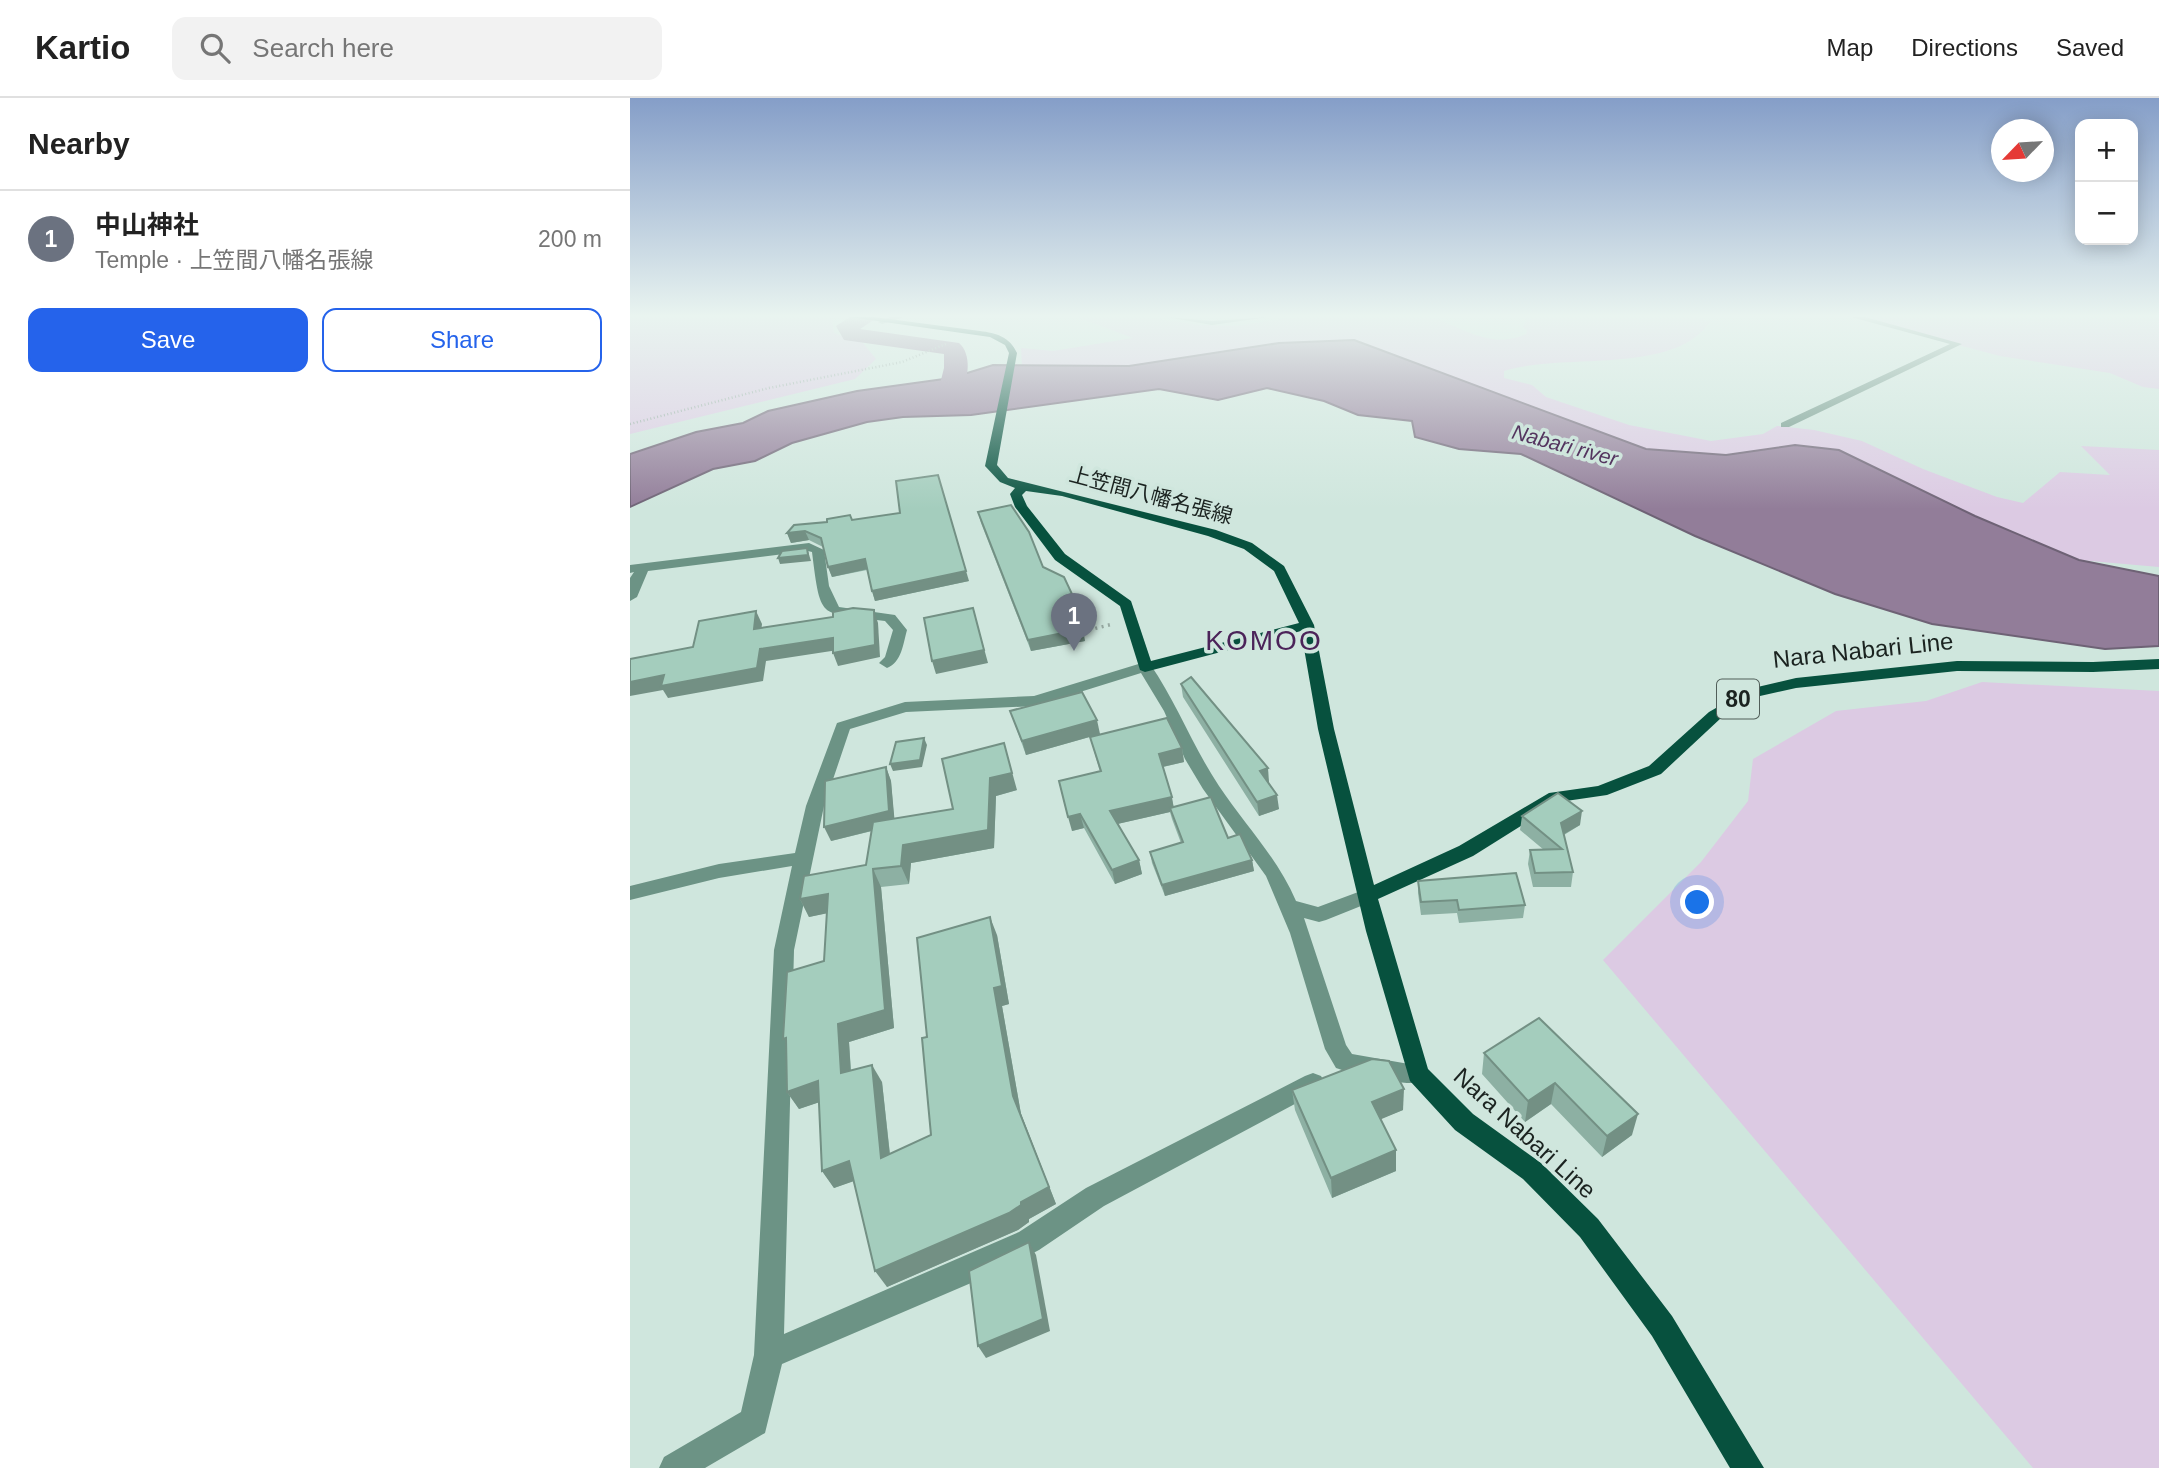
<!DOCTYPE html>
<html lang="en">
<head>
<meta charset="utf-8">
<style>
  body { margin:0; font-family:Helvetica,"Noto Sans JP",sans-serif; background:#f2f2f2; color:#222 }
  .controls { position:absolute; right:21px; top:21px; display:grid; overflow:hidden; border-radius:14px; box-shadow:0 4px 18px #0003 }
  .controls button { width:63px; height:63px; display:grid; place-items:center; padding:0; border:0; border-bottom:2px solid #e0e0e0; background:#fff; color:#222; font:35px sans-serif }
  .compass { position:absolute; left:1361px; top:21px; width:63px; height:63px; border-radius:50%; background:#fff; box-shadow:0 4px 18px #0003; rotate:245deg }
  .you { position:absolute; left:1068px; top:805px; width:24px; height:24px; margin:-18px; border:5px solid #fff; border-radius:50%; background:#1a73e8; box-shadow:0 0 0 10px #1a73e833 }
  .badge { display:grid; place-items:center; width:46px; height:46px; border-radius:50%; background:#2563eb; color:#fff; font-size:23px; font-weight:700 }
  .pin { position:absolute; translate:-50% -58px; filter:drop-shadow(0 2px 4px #0008) }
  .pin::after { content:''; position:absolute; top:37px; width:24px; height:21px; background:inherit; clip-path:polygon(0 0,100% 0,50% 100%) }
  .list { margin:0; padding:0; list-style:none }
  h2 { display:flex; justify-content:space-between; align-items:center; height:91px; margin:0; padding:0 28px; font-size:30px }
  h2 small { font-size:23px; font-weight:400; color:#767676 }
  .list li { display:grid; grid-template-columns:46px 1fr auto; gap:21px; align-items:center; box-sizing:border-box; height:98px; padding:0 28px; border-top:2px solid #e0e0e0 }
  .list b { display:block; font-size:26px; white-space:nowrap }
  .list p { margin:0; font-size:23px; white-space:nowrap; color:#767676 }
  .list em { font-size:23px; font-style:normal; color:#767676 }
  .actions { display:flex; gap:14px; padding:21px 28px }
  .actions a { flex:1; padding:16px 0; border:2px solid #2563eb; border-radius:14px; text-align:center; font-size:24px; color:#2563eb }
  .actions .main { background:#2563eb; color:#fff }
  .icon { flex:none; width:38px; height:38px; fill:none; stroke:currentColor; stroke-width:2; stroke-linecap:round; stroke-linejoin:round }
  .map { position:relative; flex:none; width:1529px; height:1370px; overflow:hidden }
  header { display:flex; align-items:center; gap:42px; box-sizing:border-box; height:98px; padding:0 35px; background:#fff; border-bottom:2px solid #e0e0e0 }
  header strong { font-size:33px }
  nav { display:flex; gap:38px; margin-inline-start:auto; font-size:24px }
  .search { width:490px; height:63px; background:#f2f2f2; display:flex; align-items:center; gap:18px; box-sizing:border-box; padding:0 24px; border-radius:14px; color:#767676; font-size:26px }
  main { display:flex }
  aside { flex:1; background:#fff }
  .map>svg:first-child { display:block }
  .green { fill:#dccae3 }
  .water { fill:#927d99; stroke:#6e6275; stroke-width:2 }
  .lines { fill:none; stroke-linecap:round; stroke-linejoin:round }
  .river { fill:#927d99; fill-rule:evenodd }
  .path-far1 { stroke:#97a9a2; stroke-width:2.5; stroke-dasharray:1 2.5; stroke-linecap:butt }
  .path { stroke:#97a9a2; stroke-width:3.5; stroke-dasharray:2 4.5; stroke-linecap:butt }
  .minor { fill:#6c9385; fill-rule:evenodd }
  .major { fill:#07513e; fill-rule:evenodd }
  .wall { fill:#8db0a3 }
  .shaded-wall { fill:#739084 }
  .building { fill:#a4cdbd; stroke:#739084; stroke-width:2 }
  .labels { text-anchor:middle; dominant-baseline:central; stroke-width:7; stroke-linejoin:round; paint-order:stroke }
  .far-water-label { font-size:21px; font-style:italic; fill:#54355f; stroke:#cfe6dd }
  .far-street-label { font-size:21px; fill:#1b2320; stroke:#cfe6dd }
  .shield { fill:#cfe6dd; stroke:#515e59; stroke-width:2 }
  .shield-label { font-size:23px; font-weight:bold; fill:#1b2320 }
  .street-label { font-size:24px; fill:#1b2320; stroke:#cfe6dd }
  .quarter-label { font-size:28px; letter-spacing:2px; fill:#4b2359; stroke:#cfe6dd }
</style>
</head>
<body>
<header>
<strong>Kartio</strong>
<div class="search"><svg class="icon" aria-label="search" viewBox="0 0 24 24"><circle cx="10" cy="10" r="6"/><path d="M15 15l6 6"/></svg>Search here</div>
<nav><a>Map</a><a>Directions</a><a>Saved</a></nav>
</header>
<main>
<aside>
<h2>Nearby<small></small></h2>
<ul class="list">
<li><span class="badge" style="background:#6b7280">1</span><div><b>中山神社</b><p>Temple · 上笠間八幡名張線</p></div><em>200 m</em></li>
</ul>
<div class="actions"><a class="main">Save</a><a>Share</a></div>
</aside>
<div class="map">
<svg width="1529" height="1370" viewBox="0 0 1529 1370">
  <rect width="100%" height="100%" fill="#cfe6dd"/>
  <g class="green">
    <polygon points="0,219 202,219 204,235 233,245 246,261 225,281 0,336"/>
    <path d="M447,219H515L570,227L606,228L665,219H802C832,230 863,252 896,236L897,232L893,229L897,219H1068L1080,224C1043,278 932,254 874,273V280L902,287L916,299L999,327L1081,343L1133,336L1147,328L1184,332L1232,343L1293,371L1367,399L1393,405L1430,374L1480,377L1451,348L1529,352V469L1449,462L1345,418L1209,352L1165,347L1096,357L1016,351L724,242L649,245L499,268H392L391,250L423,253L503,240Z"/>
    <polygon points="1222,219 1529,219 1529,291 1513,289 1480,275 1370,258"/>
    <polygon points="1352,584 1529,593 1529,1370 1403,1370 973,862 1071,764 1118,703 1123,661 1206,613 1296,603"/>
  </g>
  <polygon class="water" points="724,242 1016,351 1096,357 1165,347 1209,352 1345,418 1449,462 1529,478 1529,548 1475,551 1302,526 1205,496 1065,438 891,356 829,351 785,339 782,323 728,317 694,303 637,290 588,302 529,291 341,317 273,319 237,324 162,345 125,363 83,371 0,409 0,356 66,334 113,325 138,313 227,293 321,280 363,267 499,268 649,245"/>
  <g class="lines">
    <path class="river" d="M220,219H248L230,231L329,245C342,256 339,282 330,295L321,297L312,295L309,290L314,270V256L214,242L206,228Z"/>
    <polyline class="path-far1" points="0,326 139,290 272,264 316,246"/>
    <polyline class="path" points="459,532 483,526"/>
    <g class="minor">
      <polygon points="260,219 274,219 252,226 248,224"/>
      <polygon points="536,219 582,223 639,219 582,227"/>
      <polygon points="1221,219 1235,219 1332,246 1159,329 1151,329 1151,325 1320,246"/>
      <path d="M179,445L194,452L199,488L209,509L265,517L277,532C273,546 272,564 257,570L249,565L255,559L263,532L255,523C190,513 191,527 182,454L178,453L18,473L7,499L0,503V480L4,474L0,475V467Z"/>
      <path d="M515,564L520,566C547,605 563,649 589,688C615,727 647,759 666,803L688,809L739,790L746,792L749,797L746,802L696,822L689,824L674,820L716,947L722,956L796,969L800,976L796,983C778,990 725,977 706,970L695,951L660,835L636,778L573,691L555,661L534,613L511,575L405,608L276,614L220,631L194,708L164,852L154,1236L389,1134L456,1090L675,978L683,975L691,978L695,985L691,992L474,1108L409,1152L369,1173L152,1266L135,1335L75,1370H29L34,1359L111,1314L124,1257L144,852L162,768L89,780L0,802V788L89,766L165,755L176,708L207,625L275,604L404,598Z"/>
    </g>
    <path class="major" d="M219,219H244L350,233C366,235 380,239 387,255L367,367L378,380L586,432L622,445L654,468L684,527L704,631L744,787L829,748L919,695L968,688L1019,668L1079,614L1119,591L1166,580L1327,563L1463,564L1529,561V571L1463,574L1327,573L1166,590L1130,598L1091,620L1031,676L977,697L929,704L843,758L748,801L798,971L843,1016L911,1065L968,1121L1042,1218L1134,1370H1100L1022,1238L950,1139L893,1081L825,1032L780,983L736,833L688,631L671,533L515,574L510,572L490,508L425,462L385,409L380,396L385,390L370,384L355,368L379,255L375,247L360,239ZM396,393L432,398L578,438L614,451L644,473L669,525L521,563L501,503L435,456L397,408L392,397Z"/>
  </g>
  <g class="wall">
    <polygon points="348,414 413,469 442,496 445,507 441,508 455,543 401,553 351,425"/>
    <polygon points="222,422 339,483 245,503 242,493 237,472 202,479 198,469 193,449 179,442 161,445 157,435 197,424"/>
    <polygon points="551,586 639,684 638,684 649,711 629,718 553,599"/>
    <polygon points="380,613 470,636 396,657"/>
    <polygon points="460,639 552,650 554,664 533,669 544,709 598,740 622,762 624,773 535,798 522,765 520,754 551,745 542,721 540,714 487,726 509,762 512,776 485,786 454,730 442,733 470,674"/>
    <polygon points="312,661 387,692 366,698 364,750 281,765 279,786 251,789 264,930 219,944 221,973 252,984 260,1056 301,1037 297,939 367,837 379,906 372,908 391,1016 426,1106 399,1121 399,1124 388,1132 257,1189 223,1083 204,1090 192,1073 189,1004 169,1011 157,994 194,863 197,815 179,819 170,801 236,767 242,733 201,743 256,669 261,683 264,721 323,711"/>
    <polygon points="892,718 950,727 934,737 943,774 941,789 903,789 898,766 900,752 914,752 890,732"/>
    <polygon points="788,783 895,807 893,820 829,825 827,815 791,817 788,795"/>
    <polygon points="909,920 1002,1037 972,1059 921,1006 895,1024 852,976 854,955"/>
    <polygon points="662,992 773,1012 750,1021 766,1052 766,1073 702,1100 665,1012"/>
  </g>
  <g class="shaded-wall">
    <polygon points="308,377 339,483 245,503 242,493"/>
    <polygon points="175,433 179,442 161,445 157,435"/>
    <polygon points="177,450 181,463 150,466 148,460"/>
    <polygon points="235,461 238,471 202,479 198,469"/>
    <polygon points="442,496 445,507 438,509 435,498"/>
    <polygon points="343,510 358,565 306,576 302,563"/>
    <polygon points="244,512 248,525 250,559 208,568 203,555"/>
    <polygon points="126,513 132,526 130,543 124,531"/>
    <polygon points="453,531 455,543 401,553 398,542"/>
    <polygon points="203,540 208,552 136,563 133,583 38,600 33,592 0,598 0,584 34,577 130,551"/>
    <polygon points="467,622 470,636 396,657 392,643"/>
    <polygon points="294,640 297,647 292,669 263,673 260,666"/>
    <polygon points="374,645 387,692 366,698 364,750 281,765 279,786 271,768 273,747 358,732 360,680"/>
    <polygon points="552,650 554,664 532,669 529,656"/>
    <polygon points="256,669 261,683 265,727 201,743 194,729"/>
    <polygon points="638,670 639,684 632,687 630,673"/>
    <polygon points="647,697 649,711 629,718 627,704"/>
    <polygon points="542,699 544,713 540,710 540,714 483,727 480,713"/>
    <polygon points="952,713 950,727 929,739 931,725"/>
    <polygon points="450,716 454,730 442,733 438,719"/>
    <polygon points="509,762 512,776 485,786 482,772"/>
    <polygon points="622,762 624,773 535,798 532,787"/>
    <polygon points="243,771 251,789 264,930 219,944 222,993 211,975 208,926"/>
    <polygon points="198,796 208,813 179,819 170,801"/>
    <polygon points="360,819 367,837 379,906 372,908 391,1016 426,1106 399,1121 399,1124 388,1132 257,1189 245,1173 364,890"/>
    <polygon points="242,967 252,984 262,1077 251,1060"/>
    <polygon points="188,983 199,1001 169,1011 157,994"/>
    <polygon points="925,985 921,1006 895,1024 898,1003"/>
    <polygon points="774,991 773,1012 742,1025 742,1004"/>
    <polygon points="1008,1016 1002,1037 972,1059 977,1038"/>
    <polygon points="766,1052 766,1073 702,1100 701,1080"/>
    <polygon points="219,1063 230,1081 204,1090 192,1073"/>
    <polygon points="399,1144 406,1157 420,1233 356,1260 348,1248"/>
  </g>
  <g class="building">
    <polygon points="308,377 336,473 242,493 235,461 198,469 191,440 175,433 157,435 164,427 197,424 197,421 220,417 222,422 270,415 266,383"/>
    <polygon points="381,407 399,434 413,469 434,479 442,496 435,498 453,531 398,542 348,414"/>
    <polygon points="177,450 178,457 148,460 152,453"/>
    <polygon points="223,510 244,512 245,547 203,555 203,540 130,551 127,570 31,588 34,577 0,584 0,561 63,549 69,523 126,513 124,531 203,519 203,514"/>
    <polygon points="343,510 354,552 302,563 294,520"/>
    <polygon points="561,579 638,670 630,673 647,697 627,704 551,586"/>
    <polygon points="452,594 467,622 392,643 380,613"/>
    <polygon points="537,620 552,650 529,656 542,699 480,713 509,762 482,772 450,716 438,719 429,683 471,673 460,639"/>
    <polygon points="294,640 290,662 260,666 266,644"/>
    <polygon points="374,645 382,675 360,680 358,732 273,747 271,768 243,771 255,912 208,926 211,975 242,967 251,1060 301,1037 292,940 297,939 287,840 360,819 372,888 364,890 383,998 419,1089 391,1104 391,1107 379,1115 245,1173 219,1063 192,1073 188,983 157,994 156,940 153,941 157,874 194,863 198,796 170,801 174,778 236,767 243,724 323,711 312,661"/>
    <polygon points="256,669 259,713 194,729 195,683"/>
    <polygon points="928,695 952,713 931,725 943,774 905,775 900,752 932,751 892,718"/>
    <polygon points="581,699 598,740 610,736 622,762 532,787 520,754 553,744 540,710"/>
    <polygon points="886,775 895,807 829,812 827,802 791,804 788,783"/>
    <polygon points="909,920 1008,1016 977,1038 925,985 898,1003 854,955"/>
    <polygon points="742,961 759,963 774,991 742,1004 766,1052 701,1080 662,992"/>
    <polygon points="399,1144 413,1221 348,1248 339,1173"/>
  </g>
  <linearGradient id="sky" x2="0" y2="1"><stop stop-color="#859ec8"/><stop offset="0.53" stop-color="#e9f4f0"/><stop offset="1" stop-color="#e9f4f0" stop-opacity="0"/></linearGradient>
  <rect width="1529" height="411" fill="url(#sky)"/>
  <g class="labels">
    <g class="far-water-label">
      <text transform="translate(935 347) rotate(15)">Nabari river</text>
    </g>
    <g class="far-street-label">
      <text transform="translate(521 397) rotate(15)">上笠間八幡名張線</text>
    </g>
    <rect class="shield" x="1087" y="581.5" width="42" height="39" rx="5"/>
    <g class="shield-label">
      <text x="1108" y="601">80</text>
    </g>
    <g class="street-label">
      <text transform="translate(1233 552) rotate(-6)">Nara Nabari Line</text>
      <text transform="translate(895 1035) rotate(42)">Nara Nabari Line</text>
    </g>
    <g class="quarter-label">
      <text x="634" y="542">KOMOO</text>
    </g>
  </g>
</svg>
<div class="controls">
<button>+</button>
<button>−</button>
</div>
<svg class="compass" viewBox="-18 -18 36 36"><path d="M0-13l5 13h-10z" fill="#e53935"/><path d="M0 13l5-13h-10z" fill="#767676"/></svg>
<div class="you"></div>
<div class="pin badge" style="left:444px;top:553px;background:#6b7280">1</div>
</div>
</main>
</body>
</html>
